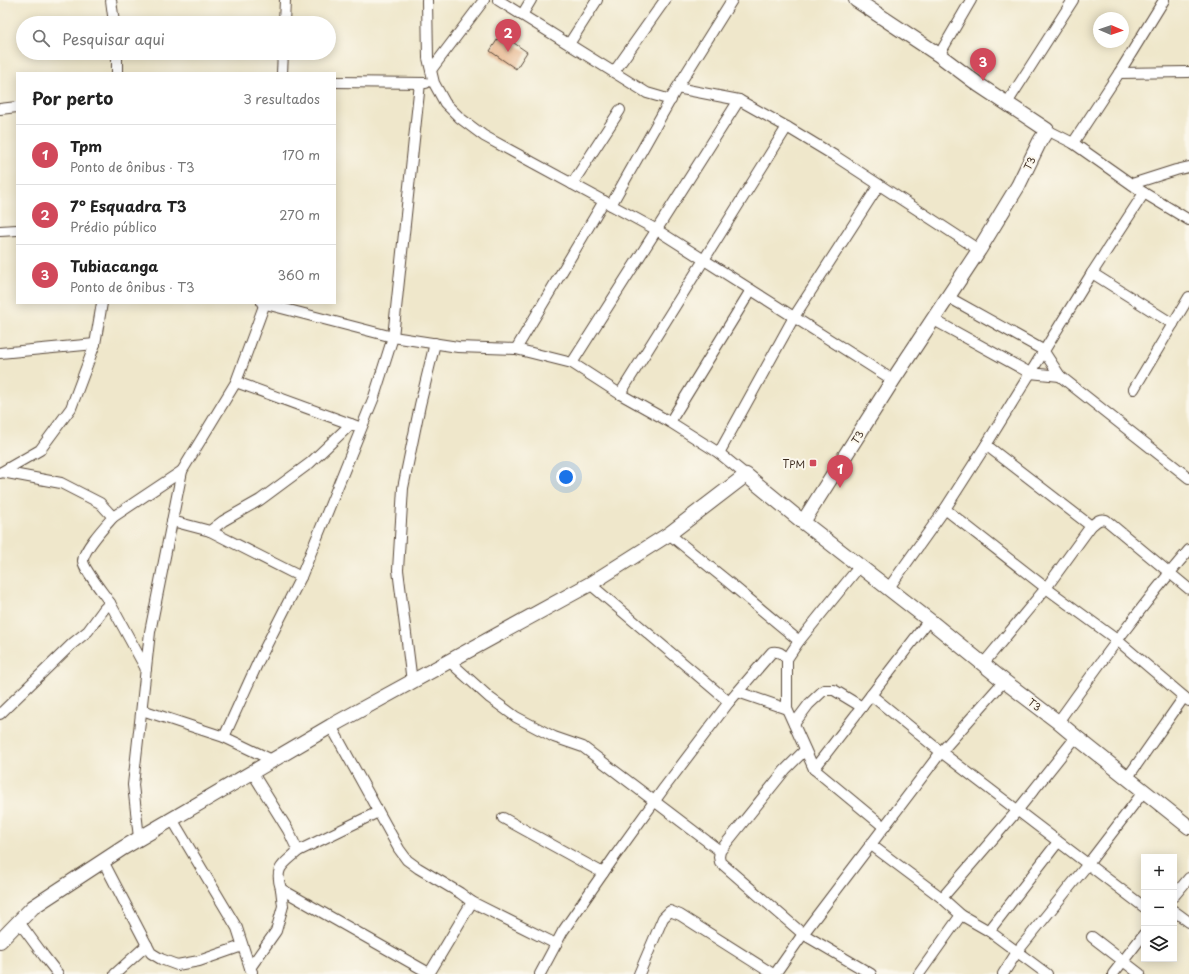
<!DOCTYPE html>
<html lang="pt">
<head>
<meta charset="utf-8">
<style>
  body { margin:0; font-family:"Playpen Sans",sans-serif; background:#f6f6f6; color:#222 }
  .controls { position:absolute; right:12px; bottom:12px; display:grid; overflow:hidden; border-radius:0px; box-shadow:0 2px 10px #0003 }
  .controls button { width:36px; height:36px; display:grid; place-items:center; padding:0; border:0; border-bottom:1px solid #e0e0e0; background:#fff; color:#222; font:20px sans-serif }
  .compass { position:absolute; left:1093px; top:12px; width:36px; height:36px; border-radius:50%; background:#fff; box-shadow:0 2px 10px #0003; rotate:92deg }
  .you { position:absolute; left:566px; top:477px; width:14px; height:14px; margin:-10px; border:3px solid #fff; border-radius:50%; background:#1a73e8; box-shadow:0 0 0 6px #1a73e833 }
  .badge { display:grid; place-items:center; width:26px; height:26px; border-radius:50%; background:#d1495b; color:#fff; font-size:13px; font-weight:700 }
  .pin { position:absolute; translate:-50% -33px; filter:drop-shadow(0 1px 2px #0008) }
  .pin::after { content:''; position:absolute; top:21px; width:14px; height:12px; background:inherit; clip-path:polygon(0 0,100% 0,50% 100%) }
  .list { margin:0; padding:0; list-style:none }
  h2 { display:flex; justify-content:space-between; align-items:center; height:52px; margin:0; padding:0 16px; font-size:17px }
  h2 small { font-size:13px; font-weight:400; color:#767676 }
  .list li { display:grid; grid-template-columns:26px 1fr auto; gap:12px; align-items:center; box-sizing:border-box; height:60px; padding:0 16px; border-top:1px solid #e0e0e0 }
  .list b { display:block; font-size:15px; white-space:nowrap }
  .list p { margin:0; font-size:13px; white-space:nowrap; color:#767676 }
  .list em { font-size:13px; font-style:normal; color:#767676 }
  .icon { flex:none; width:22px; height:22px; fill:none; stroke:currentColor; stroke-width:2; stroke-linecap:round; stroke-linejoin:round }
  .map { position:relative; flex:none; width:1189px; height:974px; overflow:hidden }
  .search { position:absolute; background:#fff; box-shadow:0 2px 10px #0003; left:16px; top:16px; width:320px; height:44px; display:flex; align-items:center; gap:10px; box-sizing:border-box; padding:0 14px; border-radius:22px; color:#767676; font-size:15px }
  .panel { position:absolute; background:#fff; box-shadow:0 2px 10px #0003; left:16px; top:72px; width:320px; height:232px; border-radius:0px }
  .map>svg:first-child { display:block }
  .building { fill:#e3ab7e }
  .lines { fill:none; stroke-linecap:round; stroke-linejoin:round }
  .street-casing { stroke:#564638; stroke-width:12 }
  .secondary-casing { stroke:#564638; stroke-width:16 }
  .street { stroke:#fff; stroke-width:10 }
  .secondary { stroke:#fff; stroke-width:14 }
  .poi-dot { fill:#d1495b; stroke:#fbf7ec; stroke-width:1.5 }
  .labels { text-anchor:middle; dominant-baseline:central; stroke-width:4; stroke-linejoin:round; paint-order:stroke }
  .street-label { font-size:10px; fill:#3b2a1e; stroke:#fbf7ec }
  .poi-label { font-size:10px; fill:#3b2a1e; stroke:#fbf7ec; text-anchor:end }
</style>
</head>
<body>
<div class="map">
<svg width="1189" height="974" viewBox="0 0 1189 974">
  <rect width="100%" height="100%" fill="#fbf7ec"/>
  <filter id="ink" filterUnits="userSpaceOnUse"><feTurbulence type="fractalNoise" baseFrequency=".025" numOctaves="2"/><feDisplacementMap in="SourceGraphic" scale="8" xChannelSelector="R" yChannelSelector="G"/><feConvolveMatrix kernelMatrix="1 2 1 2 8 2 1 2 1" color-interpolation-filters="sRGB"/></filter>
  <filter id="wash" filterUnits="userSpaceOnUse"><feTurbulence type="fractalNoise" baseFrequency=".012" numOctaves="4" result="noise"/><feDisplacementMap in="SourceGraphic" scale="16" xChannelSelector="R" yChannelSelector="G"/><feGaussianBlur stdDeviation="0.9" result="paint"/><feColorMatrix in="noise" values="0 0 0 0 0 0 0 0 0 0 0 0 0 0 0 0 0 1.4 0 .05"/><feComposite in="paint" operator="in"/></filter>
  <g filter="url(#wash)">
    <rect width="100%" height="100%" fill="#efe7cb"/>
    <g id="blocks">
      <polygon class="building" points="501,34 527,52 516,69 490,51"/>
    </g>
  </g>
  <g filter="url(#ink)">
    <use href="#blocks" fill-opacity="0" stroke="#564638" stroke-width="1"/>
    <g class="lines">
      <defs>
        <g id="street">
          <polyline points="111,0 114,23"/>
          <polyline points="427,0 428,58 434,83 445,103 460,118 484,136 657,230 893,380"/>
          <polyline points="498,0 647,93 671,100"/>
          <polyline points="522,15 531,0"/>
          <polyline points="284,23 285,0"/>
          <polyline points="569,44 597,0"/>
          <polyline points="117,53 117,73"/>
          <polyline points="939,55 971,0"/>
          <polyline points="431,70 484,0"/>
          <polyline points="614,72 665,0"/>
          <polyline points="282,73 283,53"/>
          <polyline points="1119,73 1189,72"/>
          <polyline points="335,82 426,83"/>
          <polyline points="677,88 739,100 787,127 835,156 979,250"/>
          <polyline points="1007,103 1073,0"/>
          <polyline points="0,109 17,107"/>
          <polyline points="1047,130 1073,143 1144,193 1189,220"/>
          <polyline points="1073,143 1119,73 1164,0"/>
          <polyline points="572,184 620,110"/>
          <polyline points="1132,184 1176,170 1189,167"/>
          <polyline points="611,205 677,88 732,0"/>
          <polyline points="0,231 17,230"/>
          <polyline points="1092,273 1173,324"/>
          <polyline points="948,297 1043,350 1060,376 1189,478"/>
          <polyline points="262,303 393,337 458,347 516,349 572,363 620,394 670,422 719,453 746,475"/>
          <polyline points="934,320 1030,373 1060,376"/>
          <polyline points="516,349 604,201"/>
          <polyline points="0,353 95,344"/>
          <polyline points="572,363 739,100"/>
          <polyline points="236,382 356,426"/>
          <polyline points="1134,389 1189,297"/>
          <polyline points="620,394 787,127"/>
          <polyline points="670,422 751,290"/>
          <polyline points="986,445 1091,526"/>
          <polyline points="719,453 794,317 879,185"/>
          <polyline points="0,473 40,450 71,408 95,344 102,303"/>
          <polyline points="945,509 1046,588 1117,640 1189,701"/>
          <polyline points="113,517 182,471"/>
          <polyline points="172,521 210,531 223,521 260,500 310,463 351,424"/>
          <polyline points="210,531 301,577"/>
          <polyline points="669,534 726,580 799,641"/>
          <polyline points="590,584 729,702"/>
          <polyline points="888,589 945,509 986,445 1092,273 1144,193"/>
          <polyline points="110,603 146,669"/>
          <polyline points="787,659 787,709 814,769 884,827"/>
          <polyline points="449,661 490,698 516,717 554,737 583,747 720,851"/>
          <path d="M983,664L1046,588L1091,526C1096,522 1099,518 1106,520L1189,589"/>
          <polyline points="412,682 398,570 403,488 420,405 435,343"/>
          <polyline points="738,692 787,709"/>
          <polyline points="871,695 941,752 1144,907"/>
          <polyline points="142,710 224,737 272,760"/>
          <path d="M0,714L72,644L88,631L104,609L110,603C105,595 84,570 83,561C83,550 105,526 113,517L100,503L61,483L2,472"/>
          <path d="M1058,722C1100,663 1142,605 1189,550"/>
          <polyline points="794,724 809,704 824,690 834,690 862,707"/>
          <polyline points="331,726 399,849 407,860 418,868 460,893 472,902 556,944"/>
          <polyline points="224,737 259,660 301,577 374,397 393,337 420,83"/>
          <polyline points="805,750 785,770 720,851 719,857 720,862 803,934 871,974"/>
          <polyline points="814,769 929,620"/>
          <path d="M252,772L288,830L298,851C283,865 274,867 281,889"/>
          <polyline points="1128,777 1184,697"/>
          <polyline points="503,818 603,873"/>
          <polyline points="172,819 237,928 250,968 252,972"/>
          <polyline points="139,838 133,785 150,632 182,471 236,382 265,303"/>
          <polyline points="870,844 942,898 961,915 989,931 1047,974"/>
          <polyline points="298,851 378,812"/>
          <polyline points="103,861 151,953 161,959 177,965 199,961 242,946"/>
          <polyline points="1174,896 1189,878"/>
          <polyline points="942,898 1017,811 1076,737"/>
          <polyline points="1174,911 1189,922"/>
          <polyline points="19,922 44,956 58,974"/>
          <polyline points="989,931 1058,842"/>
          <polyline points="1092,937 1140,974"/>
          <polyline points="250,968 276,931 283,906 281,889 429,973"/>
          <polyline points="115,974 147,945"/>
          <polyline points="429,974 472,902"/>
          <path d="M540,974L563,931L615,856L664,788L729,702L772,652C780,651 782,654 787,659L799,641L859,567"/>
          <polyline points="639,974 663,918 670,911 680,915 773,974"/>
          <polyline points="775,974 803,934 941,752 1004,681"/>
          <polyline points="919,974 961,915"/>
          <polyline points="1003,974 1017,952 1088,864 1144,791"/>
          <polyline points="1113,974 1144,934"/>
        </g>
        <g id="secondary">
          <polyline points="856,0 939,55 979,85 1047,130 1040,141 1018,186 979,250 893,380 803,522 929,620 1004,681 1058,722 1076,737 1189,827"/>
          <polyline points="0,941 33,907 123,848 331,726 590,584 669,534 746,475 803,522"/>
        </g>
      </defs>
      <use href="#street" class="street-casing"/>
      <use href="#secondary" class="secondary-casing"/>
      <use href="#street" class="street"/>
      <use href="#secondary" class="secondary"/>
    </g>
  </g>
  <rect class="poi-dot" x="809" y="459" width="8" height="8" rx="2"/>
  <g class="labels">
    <g class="street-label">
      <text transform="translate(1029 163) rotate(-64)">T3</text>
      <text transform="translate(857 437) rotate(-58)">T3</text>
      <text transform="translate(1035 704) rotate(37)">T3</text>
    </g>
    <g class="poi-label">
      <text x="805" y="463">TPM</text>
    </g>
  </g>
</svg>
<div class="controls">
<button>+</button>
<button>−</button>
<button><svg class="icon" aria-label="layers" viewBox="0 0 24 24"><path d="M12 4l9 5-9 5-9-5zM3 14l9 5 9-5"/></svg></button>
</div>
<svg class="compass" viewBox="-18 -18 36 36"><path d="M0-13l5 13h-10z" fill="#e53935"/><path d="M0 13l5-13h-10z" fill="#767676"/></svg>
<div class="you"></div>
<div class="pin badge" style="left:840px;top:488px">1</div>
<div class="pin badge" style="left:508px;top:52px">2</div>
<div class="pin badge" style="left:983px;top:81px">3</div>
<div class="search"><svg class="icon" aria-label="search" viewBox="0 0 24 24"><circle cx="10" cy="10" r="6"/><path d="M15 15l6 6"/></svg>Pesquisar aqui</div>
<section class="panel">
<h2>Por perto<small>3 resultados</small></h2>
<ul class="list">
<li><span class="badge">1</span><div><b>Tpm</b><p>Ponto de ônibus · T3</p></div><em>170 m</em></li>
<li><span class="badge">2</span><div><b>7° Esquadra T3</b><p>Prédio público</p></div><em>270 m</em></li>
<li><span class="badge">3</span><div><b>Tubiacanga</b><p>Ponto de ônibus · T3</p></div><em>360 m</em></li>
</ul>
</section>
</div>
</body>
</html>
